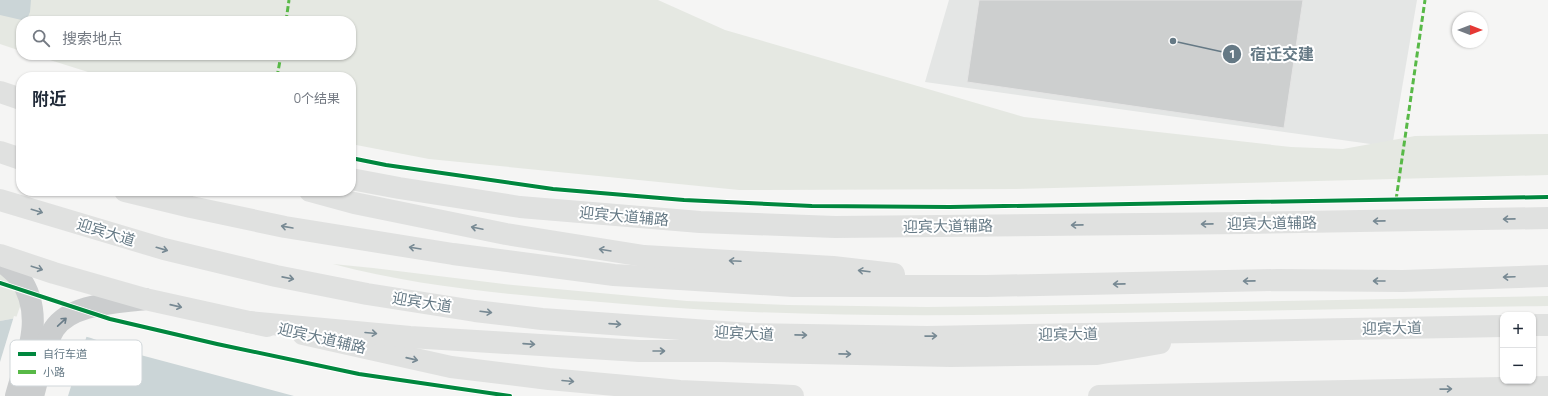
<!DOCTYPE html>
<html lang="zh">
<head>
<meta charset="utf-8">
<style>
  body { margin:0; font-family:"Titillium Web","Noto Sans SC",sans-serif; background:#f6f6f7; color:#1f2937 }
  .controls { position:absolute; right:12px; bottom:12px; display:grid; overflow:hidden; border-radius:8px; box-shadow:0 1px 3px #0004 }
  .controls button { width:36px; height:36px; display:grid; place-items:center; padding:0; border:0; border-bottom:1px solid #e0e1e3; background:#fff; color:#1f2937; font:20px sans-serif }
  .compass { position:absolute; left:1452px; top:12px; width:36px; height:36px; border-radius:50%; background:#fff; box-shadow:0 1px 3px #0004; rotate:90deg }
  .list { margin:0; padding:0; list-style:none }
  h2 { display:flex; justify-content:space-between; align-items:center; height:52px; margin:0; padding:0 16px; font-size:17px }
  h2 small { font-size:13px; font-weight:400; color:#747a83 }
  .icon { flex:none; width:22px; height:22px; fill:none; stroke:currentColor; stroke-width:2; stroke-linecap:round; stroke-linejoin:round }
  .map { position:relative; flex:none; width:1548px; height:396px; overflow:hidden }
  .search { position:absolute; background:#fff; box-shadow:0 1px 3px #0004; left:16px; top:16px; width:340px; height:44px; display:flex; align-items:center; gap:10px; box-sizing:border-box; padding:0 14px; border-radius:16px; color:#747a83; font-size:15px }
  .panel { position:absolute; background:#fff; box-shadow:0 1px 3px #0004; left:16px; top:72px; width:340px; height:124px; border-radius:16px }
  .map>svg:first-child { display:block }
  .built { fill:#e4e6e5 }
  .green { fill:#e5e8e2 }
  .water { fill:#cbd5d7 }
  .pier { fill:#f5f5f4 }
  .building { fill:#cdcfcf; stroke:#e4e4e4 }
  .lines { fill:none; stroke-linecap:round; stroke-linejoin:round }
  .minor { stroke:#cbcdce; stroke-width:22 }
  .primary { stroke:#e0e1e0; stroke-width:22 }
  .trunk { stroke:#e0e1e0; stroke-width:22 }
  .quiet { stroke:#58b947; stroke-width:3; stroke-dasharray:6 3; stroke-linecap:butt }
  .cycleway-casing { stroke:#fff; stroke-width:6 }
  .cycleway { stroke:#00873e; stroke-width:4 }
  .oneway { stroke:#778993 }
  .oneway2 { stroke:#6a7d89 }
  .labels { text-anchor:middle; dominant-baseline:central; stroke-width:4; stroke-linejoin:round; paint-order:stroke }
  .street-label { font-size:15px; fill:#657985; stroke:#fff }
  .key { fill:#fff; stroke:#d1d7da; stroke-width:1 }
  .key-label { font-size:11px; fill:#657985 }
  .leader { fill:none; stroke:#657985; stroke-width:1.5 }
  .callout-dot { fill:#657985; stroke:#fff; stroke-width:1.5 }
  .mark-label { font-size:12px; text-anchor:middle; font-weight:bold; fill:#fff }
  .callout-label { font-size:16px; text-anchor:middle; font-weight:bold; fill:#657985; stroke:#fff; stroke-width:4; stroke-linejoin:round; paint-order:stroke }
</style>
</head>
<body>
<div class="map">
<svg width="1548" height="396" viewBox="0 0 1548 396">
  <rect width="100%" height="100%" fill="#f5f5f4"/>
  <polygon class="built" points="949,0 1417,0 1392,147 925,82"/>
  <g class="green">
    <polygon points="0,0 658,0 725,30 1024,117 1291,147 1343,149 1415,136 1548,134 1548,175 1016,189 739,190 429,159 351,144 351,77 104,77 34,55 351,55 351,21 21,21 21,51 0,44"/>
    <polygon points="0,249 27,287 16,318 0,321"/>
    <path d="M333,264L373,268L513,285L687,301L788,305L927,307L1067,305L1548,296V306C1403,308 1258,311 1113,313C950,316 787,318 624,304C527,296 427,289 333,264Z"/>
  </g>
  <g class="water">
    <polygon points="0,0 31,0 30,12 26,21 0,15"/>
    <polygon points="16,318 91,338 133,353 294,396 49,396 0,379 0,321"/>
  </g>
  <polygon class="pier" points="14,316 87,335 68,396 43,396 0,381 0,362"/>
  <polygon class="building" points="979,0 1303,0 1284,128 967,82"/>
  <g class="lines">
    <g class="minor">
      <path d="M0,260C6,265 14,271 19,277C46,314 27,356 16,396"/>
      <path d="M33,396C39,376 43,347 54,329C71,303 118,303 145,299"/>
    </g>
    <g class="primary">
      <polyline points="0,92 21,99"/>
      <polyline points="351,179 399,188 520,207 700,222 835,227 1246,223 1548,218"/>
      <polyline points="0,255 54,273 145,299 267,326"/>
      <polyline points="303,334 451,367 549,379 680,391 793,396"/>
      <polyline points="1099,396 1548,387"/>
    </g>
    <g class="trunk">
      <polyline points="0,152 21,159"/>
      <polyline points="125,191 191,207 285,227 453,254 614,275 793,286 986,286 1277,280 1403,281 1548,276"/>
      <polyline points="310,191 354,203 506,234 644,256 833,267 894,274"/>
      <polyline points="0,200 164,249 276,276 367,294 475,311 542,319 750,334 927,337 1503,326"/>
      <polyline points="249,322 410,337 639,351 719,351 951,356 1097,354 1160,343"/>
      <polyline points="1533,325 1548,325"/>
    </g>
    <g class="quiet">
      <polyline points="286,21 289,0"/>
      <polyline points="277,77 281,55"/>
      <polyline points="1396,200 1425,0"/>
    </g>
    <defs>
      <g id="cycleway">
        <polyline points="351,158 386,165 553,189 684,200 812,206 950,207 1548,197"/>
        <polyline points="0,283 110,319 217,344 359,374 510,396"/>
      </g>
    </defs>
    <use href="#cycleway" class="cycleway-casing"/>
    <use href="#cycleway" class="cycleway"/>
  </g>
  <defs><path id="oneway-shaft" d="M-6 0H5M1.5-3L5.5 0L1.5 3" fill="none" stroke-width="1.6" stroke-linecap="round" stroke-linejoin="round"/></defs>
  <g class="oneway">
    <use href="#oneway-shaft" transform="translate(37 211) rotate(17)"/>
    <use href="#oneway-shaft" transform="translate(1509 219) rotate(179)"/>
    <use href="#oneway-shaft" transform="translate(1379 221) rotate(179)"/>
    <use href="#oneway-shaft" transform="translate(1207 224) rotate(179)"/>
    <use href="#oneway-shaft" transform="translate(1077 225) rotate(179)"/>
    <use href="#oneway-shaft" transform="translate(287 227) rotate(-170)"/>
    <use href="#oneway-shaft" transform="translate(477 228) rotate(-168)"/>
    <use href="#oneway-shaft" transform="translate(415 248) rotate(-171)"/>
    <use href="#oneway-shaft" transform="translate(162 249) rotate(16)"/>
    <use href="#oneway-shaft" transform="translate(605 250) rotate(-171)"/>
    <use href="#oneway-shaft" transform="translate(735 261) rotate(-177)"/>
    <use href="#oneway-shaft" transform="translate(37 268) rotate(18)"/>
    <use href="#oneway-shaft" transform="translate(864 271) rotate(-173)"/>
    <use href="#oneway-shaft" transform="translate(1509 277) rotate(178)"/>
    <use href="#oneway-shaft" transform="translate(288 278) rotate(11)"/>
    <use href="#oneway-shaft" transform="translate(1249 281) rotate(179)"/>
    <use href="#oneway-shaft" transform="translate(1379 281) rotate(-180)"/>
    <use href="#oneway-shaft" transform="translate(1119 284) rotate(179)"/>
    <use href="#oneway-shaft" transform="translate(176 306) rotate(13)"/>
    <use href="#oneway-shaft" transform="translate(486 312) rotate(7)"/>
    <use href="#oneway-shaft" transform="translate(615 324) rotate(4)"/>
    <use href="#oneway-shaft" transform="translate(371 333) rotate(5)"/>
    <use href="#oneway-shaft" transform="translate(801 335) rotate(1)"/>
    <use href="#oneway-shaft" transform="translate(931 336) rotate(-1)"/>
    <use href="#oneway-shaft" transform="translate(529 344) rotate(4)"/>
    <use href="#oneway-shaft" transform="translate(659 351)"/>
    <use href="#oneway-shaft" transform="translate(845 354) rotate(1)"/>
    <use href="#oneway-shaft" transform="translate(412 359) rotate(13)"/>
    <use href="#oneway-shaft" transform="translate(568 381) rotate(5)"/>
    <use href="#oneway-shaft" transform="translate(1446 389) rotate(-1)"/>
  </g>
  <use class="oneway2" href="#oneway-shaft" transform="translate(62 322) rotate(-43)"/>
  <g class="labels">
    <g class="street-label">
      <text transform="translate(624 216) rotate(5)">迎宾大道辅路</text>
      <text transform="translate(1272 223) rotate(-1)">迎宾大道辅路</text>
      <text transform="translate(948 226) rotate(-1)">迎宾大道辅路</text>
      <text transform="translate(106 232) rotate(17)">迎宾大道</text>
      <text transform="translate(422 302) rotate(9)">迎宾大道</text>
      <text transform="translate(1392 328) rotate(-1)">迎宾大道</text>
      <text transform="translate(744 333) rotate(3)">迎宾大道</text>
      <text transform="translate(1068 334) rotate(-1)">迎宾大道</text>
      <text transform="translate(322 338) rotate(13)">迎宾大道辅路</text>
    </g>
  </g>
  <rect x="10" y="340" width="132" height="46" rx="6" class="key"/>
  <rect x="18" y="352" width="18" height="4" fill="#00873e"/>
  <rect x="18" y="370" width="18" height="4" fill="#58b947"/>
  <g class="key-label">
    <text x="43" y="358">自行车道</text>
    <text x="43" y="376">小路</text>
  </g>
  <path class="leader" d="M1173 41L1232 54"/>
  <g class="callout-dot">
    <circle cx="1173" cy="41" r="4"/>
    <circle cx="1232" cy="54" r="10"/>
  </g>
  <g class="mark-label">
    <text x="1232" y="58">1</text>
  </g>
  <g class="callout-label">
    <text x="1282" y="60">宿迁交建</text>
  </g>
</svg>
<div class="controls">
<button>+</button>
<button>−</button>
</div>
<svg class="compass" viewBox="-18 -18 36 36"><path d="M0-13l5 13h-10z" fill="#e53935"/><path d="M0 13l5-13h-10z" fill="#747a83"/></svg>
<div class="search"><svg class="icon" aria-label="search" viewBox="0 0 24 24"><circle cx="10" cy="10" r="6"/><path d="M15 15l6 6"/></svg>搜索地点</div>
<section class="panel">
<h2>附近<small>0个结果</small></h2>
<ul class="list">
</ul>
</section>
</div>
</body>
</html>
